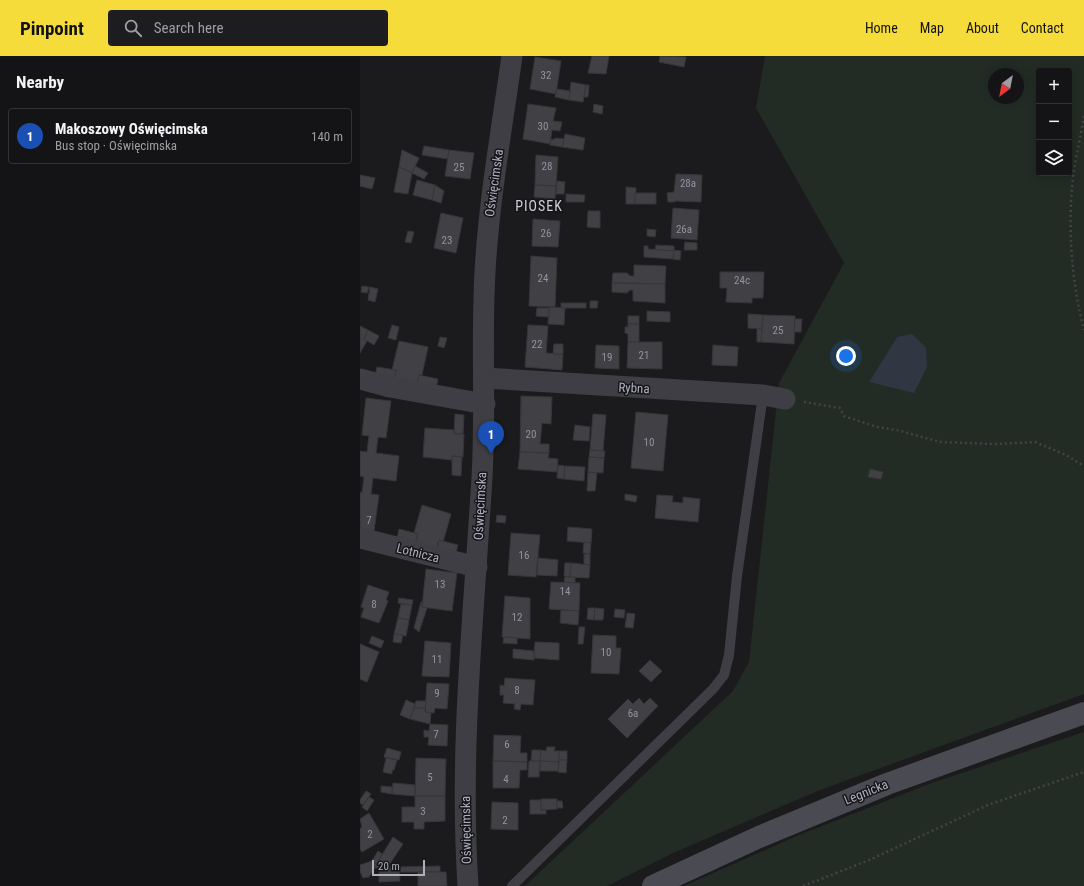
<!DOCTYPE html>
<html lang="en">
<head>
<meta charset="utf-8">
<style>
  body { margin:0; font-family:"Roboto Condensed",sans-serif; background:#1d1d1f; color:#f1f3f6 }
  .controls { position:absolute; right:12px; top:12px; display:grid; overflow:hidden; border-radius:4px; box-shadow:0 2px 10px #0003 }
  .controls button { width:36px; height:36px; display:grid; place-items:center; padding:0; border:0; border-bottom:1px solid #333335; background:#141416; color:#f1f3f6; font:20px sans-serif }
  .compass { position:absolute; left:628px; top:12px; width:36px; height:36px; border-radius:50%; background:#141416; box-shadow:0 2px 10px #0003; rotate:212deg }
  .scale { position:absolute; left:12px; bottom:10px; width:53px; box-sizing:border-box; padding-left:4px; border:2px solid #adafbd; border-top:0; font-size:11px; line-height:14px; white-space:nowrap; color:#adafbd; -webkit-text-stroke:3px #161618; paint-order:stroke }
  .you { position:absolute; left:486px; top:300px; width:14px; height:14px; margin:-10px; border:3px solid #fff; border-radius:50%; background:#1a73e8; box-shadow:0 0 0 6px #1a73e833 }
  .badge { display:grid; place-items:center; width:26px; height:26px; border-radius:50%; background:#f6dc3a; color:#fff; font-size:13px; font-weight:700 }
  .pin { position:absolute; translate:-50% -33px; filter:drop-shadow(0 1px 2px #0008) }
  .pin::after { content:''; position:absolute; top:21px; width:14px; height:12px; background:inherit; clip-path:polygon(0 0,100% 0,50% 100%) }
  .list { margin:0; padding:0; list-style:none }
  h2 { display:flex; justify-content:space-between; align-items:center; height:52px; margin:0; padding:0 16px; font-size:17px }
  h2 small { font-size:13px; font-weight:400; color:#9d9ea1 }
  .list li { display:grid; grid-template-columns:26px 1fr auto; gap:12px; align-items:center; box-sizing:border-box; height:56px; margin:0 8px 8px; padding:0 8px; border:1px solid #333335; border-radius:4px }
  .list b { display:block; font-size:15px; white-space:nowrap }
  .list p { margin:0; font-size:13px; white-space:nowrap; color:#9d9ea1 }
  .list em { font-size:13px; font-style:normal; color:#9d9ea1 }
  .icon { flex:none; width:22px; height:22px; fill:none; stroke:currentColor; stroke-width:2; stroke-linecap:round; stroke-linejoin:round }
  .map { position:relative; flex:none; width:724px; height:830px; overflow:hidden }
  header { display:flex; align-items:center; gap:24px; box-sizing:border-box; height:56px; padding:0 20px; background:#f6dc3a; color:#111 }
  header strong { font-size:19px }
  nav { display:flex; gap:22px; margin-inline-start:auto; font-size:14px }
  .search { width:280px; height:36px; background:#1d1d1f; display:flex; align-items:center; gap:10px; box-sizing:border-box; padding:0 14px; border-radius:4px; color:#9d9ea1; font-size:15px }
  main { display:flex }
  aside { flex:1; background:#141416 }
  .map>svg:first-child { display:block }
  .green { fill:#222c25; fill-rule:evenodd }
  .water { fill:#303642 }
  .building { fill:#404045; stroke:#363539 }
  .lines { fill:none; stroke-linecap:round; stroke-linejoin:round }
  .path { stroke:#424249; stroke-width:2.5; stroke-dasharray:2 3; stroke-linecap:butt }
  .service { stroke:#3e3e44; stroke-width:10 }
  .minor { stroke:#3e3e44; stroke-width:21 }
  .secondary { stroke:#4a4a52; stroke-width:22 }
  .labels { text-anchor:middle; dominant-baseline:central; stroke-width:3; stroke-linejoin:round; paint-order:stroke }
  .number-label { font-size:11px; fill:#92939f }
  .street-label { font-size:13px; fill:#adafbd; stroke:#161618 }
  .neighbourhood-label { font-size:14px; letter-spacing:1px; fill:#cecfd9; stroke:#161618 }
</style>
</head>
<body>
<header>
<strong>Pinpoint</strong>
<div class="search"><svg class="icon" aria-label="search" viewBox="0 0 24 24"><circle cx="10" cy="10" r="6"/><path d="M15 15l6 6"/></svg>Search here</div>
<nav><a>Home</a><a>Map</a><a>About</a><a>Contact</a></nav>
</header>
<main>
<aside>
<h2>Nearby<small></small></h2>
<ul class="list">
<li><span class="badge" style="background:#1a4fb4">1</span><div><b>Makoszowy Oświęcimska</b><p>Bus stop · Oświęcimska</p></div><em>140 m</em></li>
</ul>
</aside>
<div class="map">
<svg width="724" height="830" viewBox="0 0 724 830">
  <rect width="100%" height="100%" fill="#1b1b1d"/>
  <g class="green">
    <path d="M405,0H724V638L460,734L313,797L247,830H165L373,635L389,606L419,327L484,207L396,52ZM679,15H709V117H679ZM634,18H658V42H634ZM537,281L532,331L509,326Z"/>
    <polygon points="724,676 724,830 324,830 439,779 569,728"/>
  </g>
  <polygon class="water" points="552,278 566,292 567,311 554,337 509,326 537,281"/>
  <g class="building">
    <polygon points="232,0 249,0 246,18 228,17"/>
    <polygon points="300,0 326,1 324,11 299,6"/>
    <polygon points="175,1 201,5 196,38 170,33"/>
    <polygon points="211,26 226,29 223,46 209,44"/>
    <polygon points="226,29 229,29 228,41 224,41"/>
    <polygon points="197,33 210,35 209,44 195,41"/>
    <polygon points="168,48 196,52 193,65 202,66 200,75 192,74 190,88 163,83"/>
    <polygon points="234,48 243,50 242,58 233,56"/>
    <polygon points="205,78 225,82 223,94 202,91"/>
    <polygon points="195,82 204,83 202,91 190,89 191,83 194,84"/>
    <polygon points="64,90 89,94 88,103 62,99"/>
    <polygon points="42,94 59,102 52,117 39,111"/>
    <polygon points="89,94 114,97 110,123 85,120"/>
    <polygon points="176,99 198,101 196,130 175,129"/>
    <polygon points="55,110 68,117 64,123 52,117"/>
    <polygon points="39,111 52,117 48,138 34,136"/>
    <polygon points="316,118 342,119 341,146 315,145 315,146 308,146 307,137 314,136"/>
    <polygon points="0,119 15,122 12,133 0,130"/>
    <polygon points="57,124 75,129 72,144 53,139"/>
    <polygon points="197,125 205,126 204,138 196,138"/>
    <polygon points="75,129 84,135 81,147 72,144"/>
    <polygon points="175,129 196,130 195,143 174,141"/>
    <polygon points="266,131 276,132 275,148 266,148"/>
    <rect x="275" y="137" width="21" height="11"/>
    <polygon points="206,138 225,139 224,146 206,146"/>
    <polygon points="313,152 339,154 337,184 311,182"/>
    <polygon points="228,155 240,155 240,172 227,171"/>
    <polygon points="81,157 103,162 96,197 74,192"/>
    <polygon points="173,163 200,165 198,191 172,190"/>
    <polygon points="287,173 296,174 295,181 287,180"/>
    <polygon points="48,175 54,176 51,187 45,186"/>
    <polygon points="325,186 337,187 337,194 324,194"/>
    <polygon points="296,189 314,190 314,195 295,194"/>
    <polygon points="284,190 288,190 288,193 314,195 313,203 284,201"/>
    <polygon points="314,194 321,195 320,204 313,203"/>
    <polygon points="171,200 197,202 195,251 169,250"/>
    <polygon points="274,209 306,210 305,228 252,227 253,217 267,217 270,220 274,220"/>
    <polygon points="360,216 404,216 403,242 392,242 392,247 366,246 367,232 360,232"/>
    <polygon points="252,227 305,228 305,247 273,245 273,234 270,234 267,237 252,236"/>
    <polygon points="2,230 9,231 7,237 1,236"/>
    <polygon points="10,231 18,233 15,246 8,244"/>
    <polygon points="230,245 238,245 237,252 230,252"/>
    <rect x="201" y="247" width="25" height="5"/>
    <polygon points="189,251 205,252 204,269 188,268"/>
    <polygon points="177,252 189,252 189,261 176,260"/>
    <polygon points="287,255 310,256 310,266 287,265"/>
    <polygon points="388,258 403,259 402,273 388,272"/>
    <polygon points="403,259 435,260 434,288 401,286"/>
    <rect x="268" y="260" width="11" height="8"/>
    <polygon points="435,263 442,263 441,276 434,276"/>
    <polygon points="268,268 279,268 279,286 268,286 268,278 265,277 265,271 268,271"/>
    <polygon points="32,269 39,271 36,284 28,282"/>
    <polygon points="168,269 188,270 186,297 203,298 202,314 165,311"/>
    <polygon points="0,270 8,274 4,283 7,285 0,297"/>
    <polygon points="397,272 402,273 401,286 397,286"/>
    <polygon points="8,274 19,280 14,289 4,283"/>
    <polygon points="80,281 87,282 84,292 78,290"/>
    <polygon points="39,285 68,291 62,319 59,319 57,328 33,324 36,314 32,314"/>
    <polygon points="268,286 302,286 302,313 267,312"/>
    <polygon points="194,288 203,288 203,298 193,298"/>
    <polygon points="236,289 259,290 259,313 235,312"/>
    <polygon points="353,289 378,291 377,310 352,309"/>
    <polygon points="17,311 36,314 34,323 15,320"/>
    <polygon points="59,319 78,323 76,332 57,328"/>
    <polygon points="161,340 192,341 191,368 182,367 180,388 189,388 189,397 160,396"/>
    <polygon points="6,342 31,345 26,382 18,381 16,397 39,400 36,425 13,422 11,438 19,439 14,475 0,473 0,436 2,437 4,421 0,420 0,395 7,396 9,380 2,379"/>
    <polygon points="276,356 308,359 303,415 271,412"/>
    <polygon points="95,358 104,359 103,378 94,378"/>
    <polygon points="233,358 246,359 243,395 230,394"/>
    <polygon points="215,369 230,371 229,385 213,384"/>
    <polygon points="65,372 94,374 94,378 104,378 103,401 92,400 92,404 63,401"/>
    <polygon points="230,394 245,395 244,402 229,401"/>
    <polygon points="160,396 189,397 188,402 198,403 197,416 158,413"/>
    <polygon points="92,400 102,401 101,420 92,419"/>
    <polygon points="229,401 244,402 243,417 228,416"/>
    <polygon points="198,409 205,410 204,423 197,422"/>
    <polygon points="205,410 225,411 224,425 204,423"/>
    <polygon points="510,413 523,416 521,423 508,421"/>
    <polygon points="228,416 237,417 235,435 227,435"/>
    <polygon points="265,438 277,440 276,446 265,444"/>
    <polygon points="297,439 313,440 312,446 323,447 323,441 340,443 338,466 295,462"/>
    <polygon points="62,449 91,458 83,486 79,484 76,494 55,488 58,478 54,477"/>
    <polygon points="137,459 146,460 145,467 136,466"/>
    <polygon points="208,471 232,473 231,487 207,485"/>
    <polygon points="39,473 58,478 55,487 37,482"/>
    <polygon points="151,477 180,479 176,521 148,519"/>
    <polygon points="79,484 98,489 96,496 77,493"/>
    <polygon points="224,486 231,487 230,498 223,497"/>
    <polygon points="224,498 230,498 230,509 224,508"/>
    <polygon points="178,502 198,504 197,520 177,519"/>
    <polygon points="205,507 211,507 210,521 204,520"/>
    <polygon points="211,507 230,509 229,522 210,521"/>
    <polygon points="66,513 97,517 92,555 62,551"/>
    <polygon points="205,521 215,521 215,527 204,526"/>
    <polygon points="191,526 220,527 219,555 189,553"/>
    <polygon points="8,529 29,536 26,544 28,545 19,567 1,561 4,552 1,551"/>
    <polygon points="145,540 170,542 170,583 142,581"/>
    <polygon points="39,542 53,544 52,549 38,547"/>
    <polygon points="61,546 63,546 62,551 67,552 59,576 54,572"/>
    <polygon points="41,548 52,549 49,564 38,562"/>
    <polygon points="228,552 235,552 234,564 227,563"/>
    <polygon points="235,552 244,553 243,564 234,564"/>
    <polygon points="255,553 265,554 264,562 254,561"/>
    <polygon points="201,554 219,555 218,569 200,567"/>
    <polygon points="267,557 275,558 273,572 265,571"/>
    <polygon points="38,562 49,564 46,580 34,578"/>
    <polygon points="219,571 225,571 223,588 218,588"/>
    <polygon points="34,578 43,579 41,587 33,586"/>
    <polygon points="233,579 256,580 256,592 261,592 259,618 231,617"/>
    <polygon points="12,580 24,585 21,592 9,587"/>
    <polygon points="144,581 157,582 157,588 143,587"/>
    <polygon points="65,585 91,587 89,621 62,620"/>
    <polygon points="175,586 199,587 199,604 174,602"/>
    <polygon points="0,588 19,596 7,626 0,623"/>
    <polygon points="153,593 174,595 174,604 153,602"/>
    <polygon points="290,604 302,615 291,626 279,615"/>
    <polygon points="145,622 175,624 173,649 161,648 160,654 154,653 155,648 143,647 144,639 140,639 140,629 144,630"/>
    <polygon points="67,627 89,628 87,653 75,652 74,657 65,656"/>
    <polygon points="279,642 284,648 290,642 298,650 267,682 248,663 268,643 273,648"/>
    <polygon points="46,644 55,648 50,663 40,659"/>
    <polygon points="56,645 66,645 65,652 54,652"/>
    <polygon points="54,652 65,652 65,656 71,657 70,668 50,663"/>
    <polygon points="70,668 88,669 87,690 68,689 69,681 64,681 64,674 69,675"/>
    <polygon points="134,679 161,680 160,697 167,697 167,706 133,705"/>
    <polygon points="187,691 195,691 194,695 199,695 199,706 180,705 181,694 186,695"/>
    <polygon points="27,692 41,696 39,704 24,701"/>
    <polygon points="172,694 181,694 180,705 171,705"/>
    <rect x="199" y="695" width="8" height="9"/>
    <polygon points="26,702 37,704 34,714 32,714 32,718 23,716"/>
    <polygon points="56,702 86,703 85,740 55,740"/>
    <polygon points="199,704 207,704 206,717 198,716"/>
    <polygon points="133,705 167,706 167,714 160,714 159,732 133,732"/>
    <polygon points="169,705 180,705 179,721 168,721"/>
    <polygon points="180,705 199,706 198,715 180,715"/>
    <polygon points="33,727 55,729 55,740 32,738"/>
    <polygon points="21,730 32,731 32,738 21,736"/>
    <polygon points="6,735 11,738 3,749 0,747 0,744"/>
    <polygon points="55,740 85,740 85,765 64,766 64,773 54,773 54,766 42,766 42,751 55,751"/>
    <polygon points="9,741 14,744 7,755 2,751"/>
    <polygon points="181,743 197,743 197,753 181,754"/>
    <polygon points="170,744 181,744 181,754 186,754 186,758 170,758"/>
    <polygon points="197,745 202,745 203,752 197,752"/>
    <polygon points="132,746 158,747 158,774 131,773"/>
    <polygon points="9,757 24,783 2,796 0,793 0,773 2,771 0,763"/>
    <polygon points="33,781 43,788 27,812 14,812"/>
    <polygon points="18,795 22,798 17,808 12,805"/>
    <polygon points="12,805 17,808 9,821 3,822 0,815 0,809"/>
    <polygon points="80,810 80,816 39,816 39,811"/>
    <polygon points="39,811 40,825 19,826 19,812"/>
    <polygon points="58,816 86,816 87,830 58,830"/>
  </g>
  <g class="lines">
    <g class="path">
      <path d="M724,60C721,78 717,96 714,114C707,164 711,225 724,274"/>
      <polyline points="444,346 480,352 484,360 517,371 537,374 580,386 635,388 675,386 706,399 724,410"/>
      <polyline points="443,830 507,805 628,749 724,716"/>
    </g>
    <polyline class="service" points="152,830 353,633 364,619 369,599 377,520 403,339"/>
    <g class="minor">
      <polyline points="124,322 403,339 425,343"/>
      <polyline points="0,323 30,331 125,348"/>
      <polyline points="0,482 117,511"/>
      <path d="M108,830C99,693 114,557 122,421C126,352 121,284 125,216C129,143 142,72 152,0"/>
    </g>
    <polyline class="secondary" points="293,830 399,781 527,728 724,657"/>
  </g>
  <g class="labels">
    <g class="number-label">
      <text x="186" y="19">32</text>
      <text x="183" y="70">30</text>
      <text x="187" y="110">28</text>
      <text x="99" y="111">25</text>
      <text x="328" y="127">28a</text>
      <text x="324" y="173">26a</text>
      <text x="186" y="177">26</text>
      <text x="87" y="184">23</text>
      <text x="183" y="222">24</text>
      <text x="382" y="224">24c</text>
      <text x="418" y="274">25</text>
      <text x="177" y="288">22</text>
      <text x="284" y="299">21</text>
      <text x="247" y="301">19</text>
      <text x="171" y="378">20</text>
      <text x="289" y="386">10</text>
      <text x="9" y="464">7</text>
      <text x="164" y="499">16</text>
      <text x="80" y="528">13</text>
      <text x="205" y="535">14</text>
      <text x="14" y="548">8</text>
      <text x="157" y="561">12</text>
      <text x="246" y="596">10</text>
      <text x="77" y="603">11</text>
      <text x="157" y="634">8</text>
      <text x="77" y="637">9</text>
      <text x="273" y="657">6a</text>
      <text x="76" y="678">7</text>
      <text x="147" y="688">6</text>
      <text x="70" y="721">5</text>
      <text x="146" y="723">4</text>
      <text x="63" y="755">3</text>
      <text x="145" y="764">2</text>
      <text x="10" y="778">2</text>
    </g>
    <g class="street-label">
      <text transform="translate(134 127) rotate(-82)">Oświęcimska</text>
      <text transform="translate(274 332) rotate(3)">Rybna</text>
      <text transform="translate(120 450) rotate(-87)">Oświęcimska</text>
      <text transform="translate(58 497) rotate(14)">Lotnicza</text>
      <text transform="translate(506 736) rotate(-22)">Legnicka</text>
      <text transform="translate(106 774) rotate(-91)">Oświęcimska</text>
    </g>
    <g class="neighbourhood-label">
      <text x="179" y="150">PIOSEK</text>
    </g>
  </g>
</svg>
<div class="controls">
<button>+</button>
<button>−</button>
<button><svg class="icon" aria-label="layers" viewBox="0 0 24 24"><path d="M12 4l9 5-9 5-9-5zM3 14l9 5 9-5"/></svg></button>
</div>
<svg class="compass" viewBox="-18 -18 36 36"><path d="M0-13l5 13h-10z" fill="#e53935"/><path d="M0 13l5-13h-10z" fill="#9d9ea1"/></svg>
<div class="scale">20 m</div>
<div class="you"></div>
<div class="pin badge" style="left:131px;top:398px;background:#1a4fb4">1</div>
</div>
</main>
</body>
</html>
